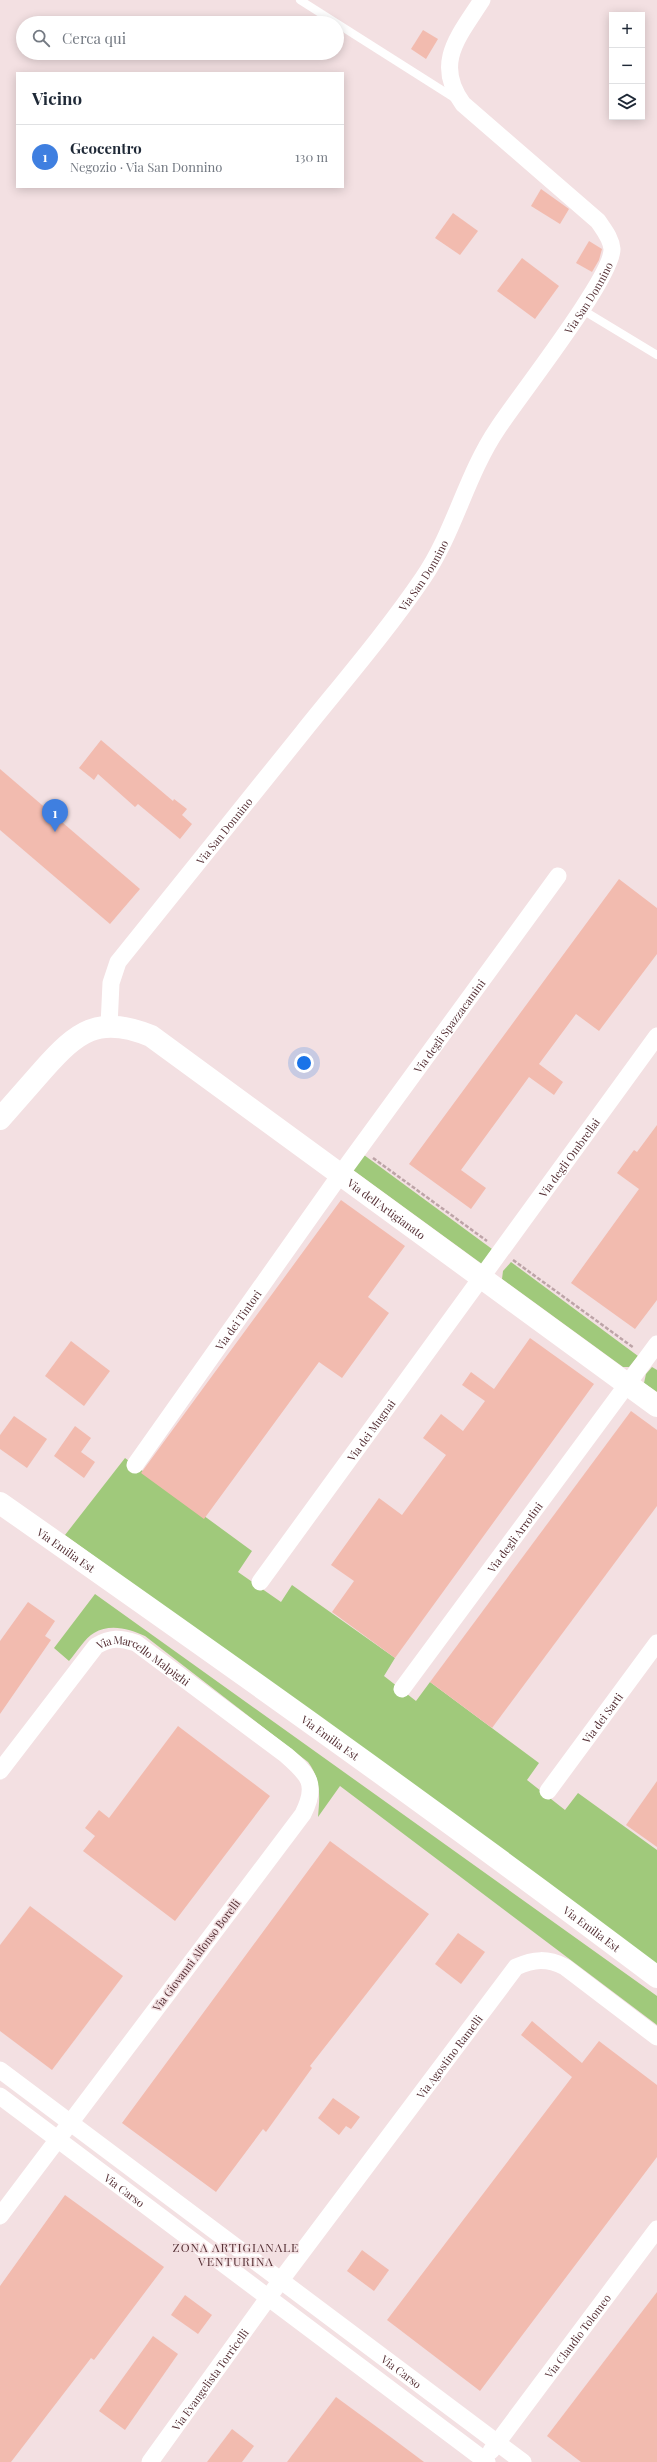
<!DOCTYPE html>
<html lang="it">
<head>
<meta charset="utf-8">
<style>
  body { margin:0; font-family:"Playfair Display",serif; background:#f2f2f3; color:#1f2937 }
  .controls { position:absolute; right:12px; top:12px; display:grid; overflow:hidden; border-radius:0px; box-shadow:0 2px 10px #0003 }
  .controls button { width:36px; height:36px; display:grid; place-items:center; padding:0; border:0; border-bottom:1px solid #e0e1e3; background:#fff; color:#1f2937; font:20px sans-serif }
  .you { position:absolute; left:304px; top:1063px; width:14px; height:14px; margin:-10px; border:3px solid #fff; border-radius:50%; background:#1a73e8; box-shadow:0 0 0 6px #1a73e833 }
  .badge { display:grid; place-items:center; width:26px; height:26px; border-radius:50%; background:#3f8683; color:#fff; font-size:13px; font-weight:700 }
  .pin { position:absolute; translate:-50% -33px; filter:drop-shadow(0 1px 2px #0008) }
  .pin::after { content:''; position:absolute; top:21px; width:14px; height:12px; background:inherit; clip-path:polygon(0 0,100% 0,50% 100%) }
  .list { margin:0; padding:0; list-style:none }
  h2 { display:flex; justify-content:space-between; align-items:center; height:52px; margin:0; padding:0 16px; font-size:17px }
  h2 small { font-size:13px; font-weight:400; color:#747a83 }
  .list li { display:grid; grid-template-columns:26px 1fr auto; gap:12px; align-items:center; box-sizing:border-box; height:64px; padding:0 16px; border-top:1px solid #e0e1e3 }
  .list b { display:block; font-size:15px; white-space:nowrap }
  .list p { margin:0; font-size:13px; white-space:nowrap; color:#747a83 }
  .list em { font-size:13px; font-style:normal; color:#747a83 }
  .icon { flex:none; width:22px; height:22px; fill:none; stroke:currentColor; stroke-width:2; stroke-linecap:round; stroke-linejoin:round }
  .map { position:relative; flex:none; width:657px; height:2462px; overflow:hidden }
  .search { position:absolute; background:#fff; box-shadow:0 2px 10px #0003; left:16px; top:16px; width:328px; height:44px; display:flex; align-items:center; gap:10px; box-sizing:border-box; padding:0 14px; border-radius:22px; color:#747a83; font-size:15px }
  .panel { position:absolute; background:#fff; box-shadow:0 2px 10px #0003; left:16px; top:72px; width:328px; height:116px; border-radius:0px }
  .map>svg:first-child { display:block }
  .green { fill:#a0c97b }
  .building { fill:#f2bbaf }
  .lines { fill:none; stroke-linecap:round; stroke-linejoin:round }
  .path { stroke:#bda4a7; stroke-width:2.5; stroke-dasharray:4 2; stroke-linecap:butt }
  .lane { stroke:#fff; stroke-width:8 }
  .street { stroke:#fff; stroke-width:17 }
  .secondary { stroke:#fff; stroke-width:22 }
  .labels { text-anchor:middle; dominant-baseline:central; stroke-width:3; stroke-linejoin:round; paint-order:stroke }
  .street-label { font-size:11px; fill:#553035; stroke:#f3e0e2 }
  .neighbourhood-label { font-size:12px; letter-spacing:1px; fill:#553035; stroke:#f3e0e2 }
</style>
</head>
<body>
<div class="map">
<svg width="657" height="2462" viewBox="0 0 657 2462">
  <rect width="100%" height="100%" fill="#f3e0e2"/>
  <g class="green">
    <polygon points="364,1155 492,1249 482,1264 353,1170"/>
    <polygon points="511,1262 638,1356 629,1367 623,1367 502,1279 503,1271"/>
    <polygon points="652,1367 657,1370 657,1392 644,1383 646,1374"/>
    <polygon points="125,1458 252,1551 238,1572 281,1602 292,1585 395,1658 384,1676 416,1701 430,1682 539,1763 527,1780 565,1810 578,1793 657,1850 657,1965 65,1535"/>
    <path d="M95,1594L657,1996V2025L340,1786L318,1817C320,1795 321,1780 308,1762L145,1636C130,1629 110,1623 94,1633C85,1638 76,1653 69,1661L54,1648Z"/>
  </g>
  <g class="building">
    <polygon points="423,30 438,39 426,59 411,49"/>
    <polygon points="541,189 569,209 560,224 531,206"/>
    <polygon points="453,213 478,231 460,255 435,238"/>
    <polygon points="589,241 602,249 599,260 592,272 576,263"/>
    <polygon points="522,258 559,286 535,319 497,291"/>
    <polygon points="101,740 173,801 174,799 187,809 182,815 192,824 180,839 138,804 135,807 98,774 94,780 79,768"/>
    <polygon points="0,769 140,889 110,924 0,830"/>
    <polygon points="619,879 657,908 657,954 599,1031 576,1014 539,1064 563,1082 554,1095 529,1077 461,1170 486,1188 471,1209 409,1164"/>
    <polygon points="657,1125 657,1300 635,1329 571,1283 639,1189 617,1173 634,1150 637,1152"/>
    <polygon points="341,1200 405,1246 368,1297 389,1313 342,1378 319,1362 204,1519 141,1473"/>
    <polygon points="530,1338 594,1384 395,1658 332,1612 354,1581 331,1565 379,1498 402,1515 446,1455 423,1438 441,1414 463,1431 485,1401 462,1385 471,1372 494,1389"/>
    <polygon points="71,1341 110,1371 84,1406 45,1376"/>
    <polygon points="631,1411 657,1430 657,1506 492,1728 430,1682"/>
    <polygon points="14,1416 47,1439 27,1468 0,1449 0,1435"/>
    <polygon points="75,1426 91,1438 81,1452 95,1462 84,1478 54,1456"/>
    <polygon points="28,1602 55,1621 45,1636 51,1640 0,1714 0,1641"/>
    <polygon points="178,1726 270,1796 175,1921 83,1851 95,1836 85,1828 99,1810 109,1818"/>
    <polygon points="657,1781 657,1847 626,1825"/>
    <polygon points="330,1841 429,1914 310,2066 312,2068 266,2132 263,2129 216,2192 122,2123"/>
    <polygon points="30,1906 123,1976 52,2070 0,2031 0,1945"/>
    <polygon points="458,1933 485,1952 461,1984 435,1964"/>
    <polygon points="532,2021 582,2063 599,2041 657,2085 657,2157 480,2391 387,2320 572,2077 521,2035"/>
    <polygon points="333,2098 360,2117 351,2129 346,2126 339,2135 318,2118"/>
    <polygon points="65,2195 164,2267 94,2360 91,2358 11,2462 0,2462 0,2286"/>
    <polygon points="362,2250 389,2270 374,2291 347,2271"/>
    <polygon points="657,2292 657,2462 581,2462 547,2436"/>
    <polygon points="185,2295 212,2315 198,2334 171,2315"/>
    <polygon points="153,2336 178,2354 125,2430 99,2411"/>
    <polygon points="336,2397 396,2441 424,2462 287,2462"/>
    <polygon points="232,2429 254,2446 242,2462 207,2462"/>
  </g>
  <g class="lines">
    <g class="path">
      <polyline points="373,1158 487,1241"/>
      <polyline points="513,1260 634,1348"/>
    </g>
    <g class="lane">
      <polyline points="300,0 456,99"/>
      <polyline points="581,309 657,355"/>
    </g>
    <g class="street">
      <path id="s1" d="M109,1026L111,983L118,962C180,885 241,809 303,732C344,681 387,631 423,578C455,531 466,475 498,428C518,397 613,277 612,249C611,238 604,230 598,221L463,104C433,63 459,36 482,0"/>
      <path id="s2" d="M135,1465L340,1175L558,876"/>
      <path id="s3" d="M260,1582L657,1036"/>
      <path id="s4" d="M402,1689L657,1344"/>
      <path id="s5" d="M0,1771L96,1646C111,1637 120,1638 136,1643L286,1755C309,1775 318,1784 303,1814L0,2216"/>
      <path id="s6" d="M548,1791L657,1643"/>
      <path id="s7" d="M0,2070L523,2462"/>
      <path id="s8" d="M0,2096L487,2462"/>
      <path id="s9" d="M491,2451L657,2229"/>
      <path id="s10" d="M150,2462L281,2280L516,1967C534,1959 547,1958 565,1967L657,2037"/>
    </g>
    <g class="secondary">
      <path id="s11" d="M0,1119C14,1103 28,1087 43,1070C77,1032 98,1014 151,1036L657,1406"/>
      <path id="s12" d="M0,1503C221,1658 441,1814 657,1977"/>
    </g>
  </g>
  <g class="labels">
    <g class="street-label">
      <text stroke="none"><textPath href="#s1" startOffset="882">Via San Donnino</textPath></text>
      <text stroke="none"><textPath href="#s1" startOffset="558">Via San Donnino</textPath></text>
      <text stroke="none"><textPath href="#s1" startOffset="234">Via San Donnino</textPath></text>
      <text stroke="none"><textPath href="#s2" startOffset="540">Via degli Spazzacamini</textPath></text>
      <text stroke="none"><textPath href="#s3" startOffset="525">Via degli Ombrellai</textPath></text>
      <text stroke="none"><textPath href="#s11" startOffset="482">Via dell'Artigianato</textPath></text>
      <text stroke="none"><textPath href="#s2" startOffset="178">Via dei Tintori</textPath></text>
      <text stroke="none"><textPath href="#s3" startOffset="188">Via dei Mugnai</textPath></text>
      <text stroke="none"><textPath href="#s4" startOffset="189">Via degli Arrotini</textPath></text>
      <text stroke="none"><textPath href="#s12" startOffset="81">Via Emilia Est</textPath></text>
      <text stroke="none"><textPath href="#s5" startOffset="212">Via Marcello Malpighi</textPath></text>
      <text stroke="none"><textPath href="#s6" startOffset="91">Via dei Sarti</textPath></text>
      <text stroke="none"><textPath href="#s12" startOffset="405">Via Emilia Est</textPath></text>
      <text stroke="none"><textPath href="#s12" startOffset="729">Via Emilia Est</textPath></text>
      <text transform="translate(196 1955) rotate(-53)">Via Giovanni Alfonso Borelli</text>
      <text stroke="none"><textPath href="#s10" startOffset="504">Via Agostino Ramelli</textPath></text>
      <text stroke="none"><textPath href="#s8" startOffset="156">Via Carso</textPath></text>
      <text stroke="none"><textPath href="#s9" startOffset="144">Via Claudio Tolomeo</textPath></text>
      <text stroke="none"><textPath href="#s7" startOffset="502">Via Carso</textPath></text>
      <text stroke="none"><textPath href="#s10" startOffset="102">Via Evangelista Torricelli</textPath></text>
    </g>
    <g class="neighbourhood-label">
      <text x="236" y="2247">ZONA ARTIGIANALE<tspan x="236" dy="14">VENTURINA</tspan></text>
    </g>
  </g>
</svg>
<div class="controls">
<button>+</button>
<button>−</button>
<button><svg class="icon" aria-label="layers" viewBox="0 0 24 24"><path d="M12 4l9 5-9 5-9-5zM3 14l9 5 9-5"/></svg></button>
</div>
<div class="you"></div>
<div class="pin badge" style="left:55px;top:832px;background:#3f7fe0">1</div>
<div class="search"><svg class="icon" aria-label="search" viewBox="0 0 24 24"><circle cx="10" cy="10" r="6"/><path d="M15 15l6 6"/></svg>Cerca qui</div>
<section class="panel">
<h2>Vicino<small></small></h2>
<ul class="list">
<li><span class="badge" style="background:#3f7fe0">1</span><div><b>Geocentro</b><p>Negozio · Via San Donnino</p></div><em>130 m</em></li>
</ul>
</section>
</div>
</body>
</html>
